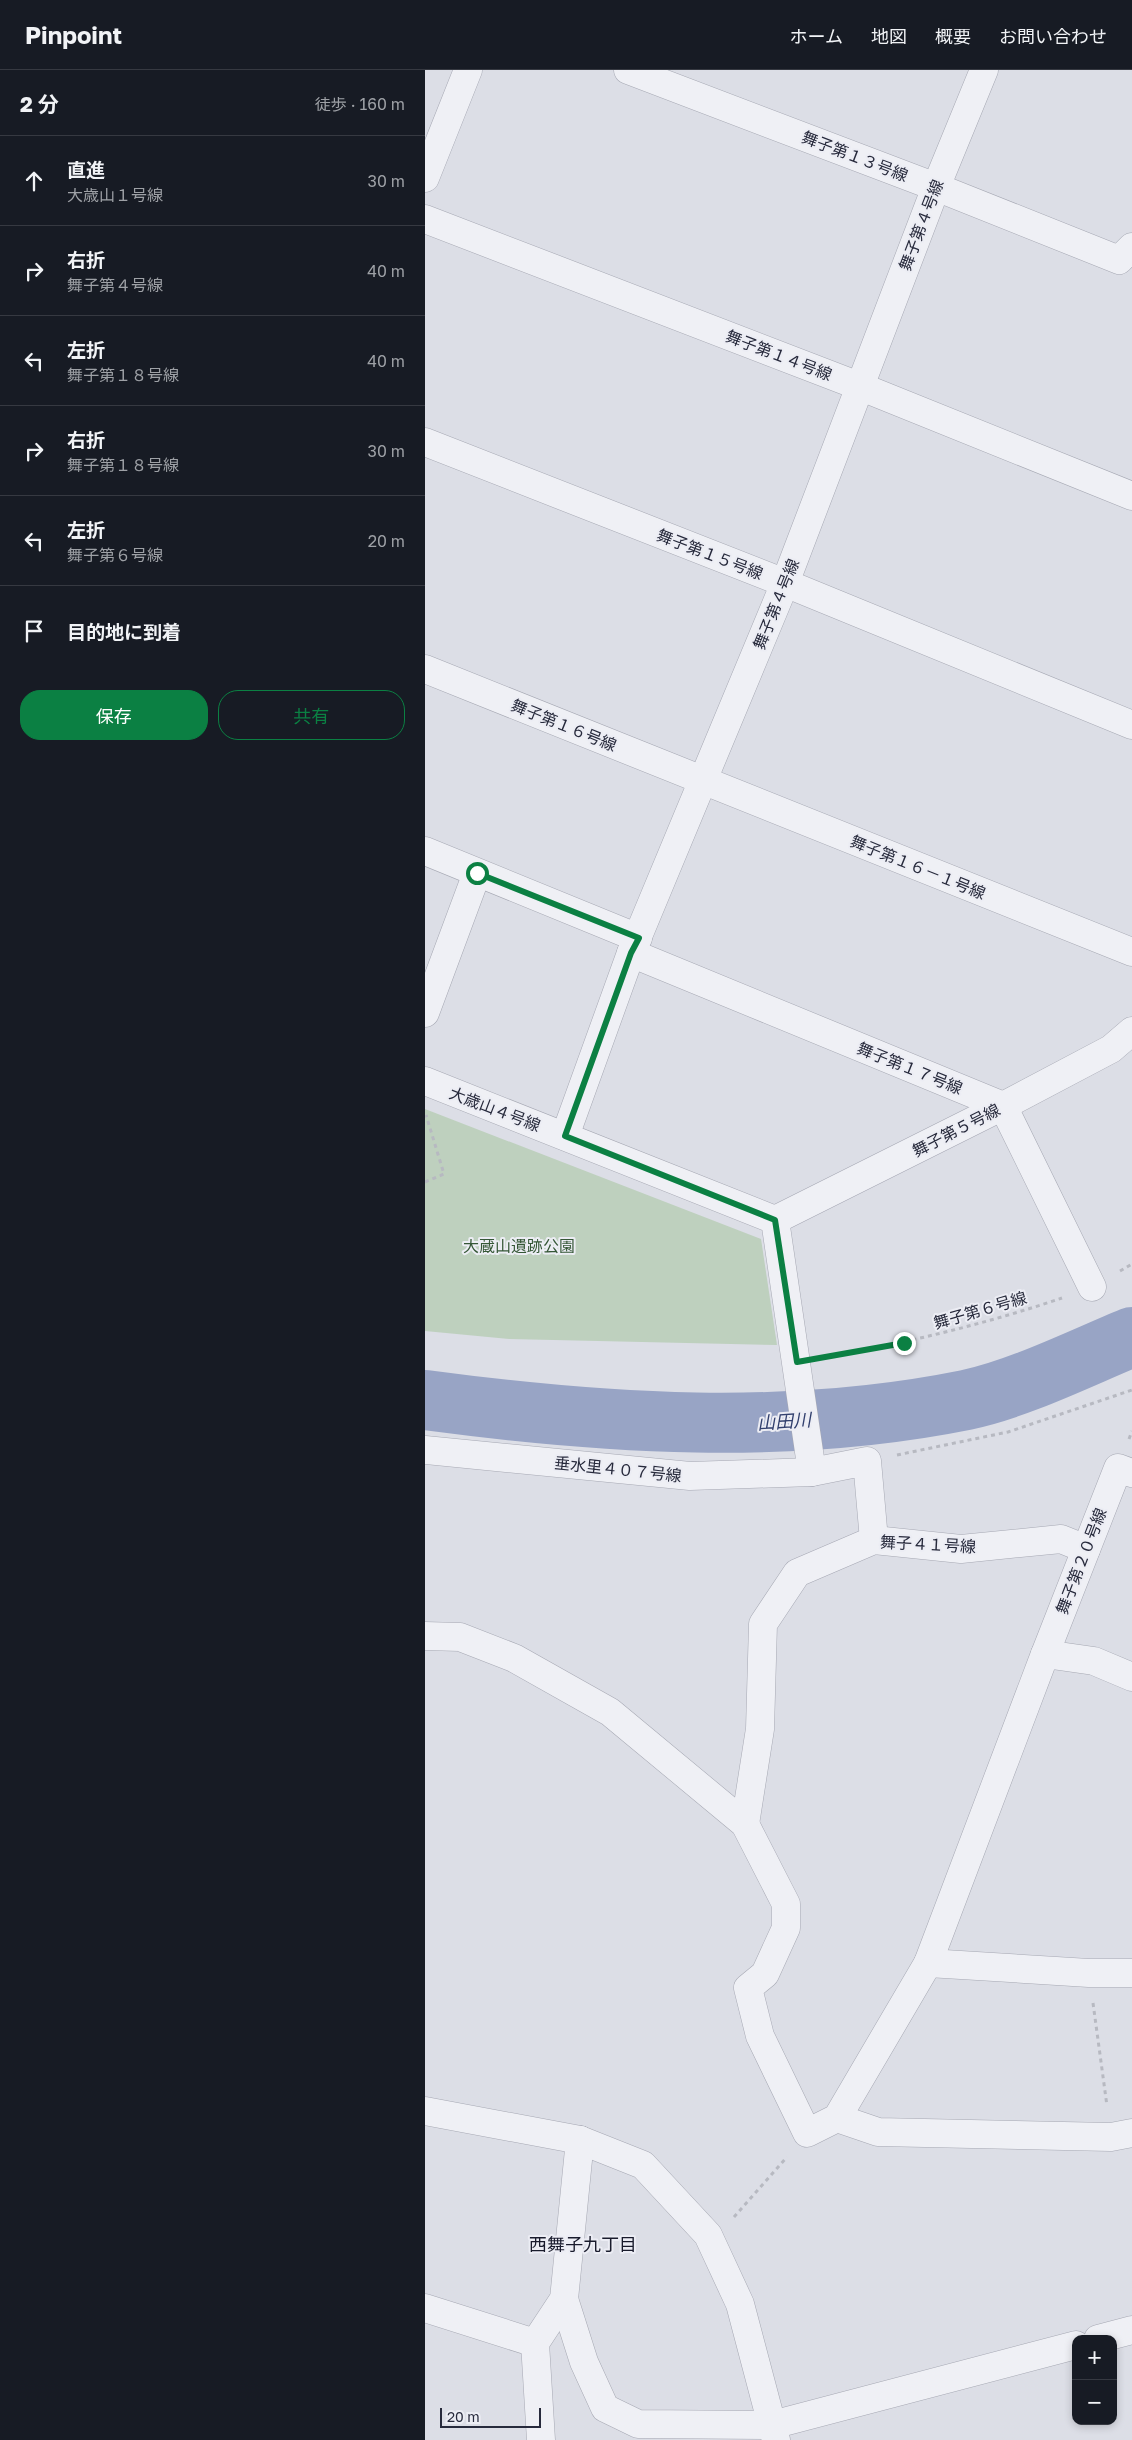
<!DOCTYPE html>
<html lang="ja">
<head>
<meta charset="utf-8">
<style>
  body { margin:0; font-family:"Golos Text","Noto Sans JP",sans-serif; background:#20242c; color:#f1f3f6 }
  .controls { position:absolute; right:15px; bottom:15px; display:grid; overflow:hidden; border-radius:10px; box-shadow:0 2px 8px #0003 }
  .controls button { width:45px; height:45px; display:grid; place-items:center; padding:0; border:0; border-bottom:1px solid #363941; background:#171b24; color:#f1f3f6; font:25px sans-serif }
  .scale { position:absolute; left:15px; bottom:12px; width:101px; box-sizing:border-box; padding-left:5px; border:2px solid #272a3c; border-top:0; font-size:14px; line-height:18px; white-space:nowrap; color:#272a3c; -webkit-text-stroke:4px #ecedf4; paint-order:stroke }
  .stop { position:absolute; width:15px; height:15px; margin:-11px; border:4px solid #0b8043; border-radius:50%; background:#fff }
  .stop.end { background:#0b8043; border-color:#fff; box-shadow:0 1px 5px #0008 }
  .list { margin:0; padding:0; list-style:none }
  h2 { display:flex; justify-content:space-between; align-items:center; height:65px; margin:0; padding:0 20px; font-size:21px }
  h2 small { font-size:16px; font-weight:400; color:#9ea1a6 }
  .list li { display:grid; grid-template-columns:32px 1fr auto; gap:15px; align-items:center; box-sizing:border-box; height:90px; padding:0 20px; border-top:1px solid #363941 }
  .list b { display:block; font-size:19px; white-space:nowrap }
  .list p { margin:0; font-size:16px; white-space:nowrap; color:#9ea1a6 }
  .list em { font-size:16px; font-style:normal; color:#9ea1a6 }
  .actions { display:flex; gap:10px; padding:15px 20px }
  .actions a { flex:1; padding:11px 0; border:1px solid #0b8043; border-radius:20px; text-align:center; font-size:18px; color:#0b8043 }
  .actions .main { background:#0b8043; color:#fff }
  .icon { flex:none; width:28px; height:28px; fill:none; stroke:currentColor; stroke-width:2; stroke-linecap:round; stroke-linejoin:round }
  .map { position:relative; flex:none; width:707px; height:2370px; overflow:hidden }
  header { display:flex; align-items:center; gap:30px; box-sizing:border-box; height:70px; padding:0 25px; background:#171b24; border-bottom:1px solid #363941 }
  header strong { font-size:24px }
  nav { display:flex; gap:28px; margin-inline-start:auto; font-size:18px }
  main { display:flex }
  aside { flex:1; background:#171b24 }
  .map>svg:first-child { display:block }
  .green { fill:#bed0be }
  .lines { fill:none; stroke-linecap:round; stroke-linejoin:round }
  .river { stroke:#98a4c5; stroke-width:60 }
  .minor-casing { stroke:#a6a8b3; stroke-width:29 }
  .path { stroke:#b7b9c1; stroke-width:3; stroke-dasharray:4 4; stroke-linecap:butt }
  .minor { stroke:#eff0f5; stroke-width:28 }
  .route { stroke:#0b8043; stroke-width:6 }
  .labels { text-anchor:middle; dominant-baseline:central; stroke-width:4; stroke-linejoin:round; paint-order:stroke }
  .street-label { font-size:16px; fill:#272a3c; stroke:#ecedf4 }
  .park-label { font-size:16px; fill:#355736; stroke:#ecedf4 }
  .water-label { font-size:18px; font-style:italic; fill:#32406e; stroke:#ecedf4 }
  .neighbourhood-label { font-size:18px; fill:#191b2c; stroke:#ecedf4 }
</style>
</head>
<body>
<header>
<strong>Pinpoint</strong>
<nav><a>ホーム</a><a>地図</a><a>概要</a><a>お問い合わせ</a></nav>
</header>
<main>
<aside>
<h2>2 分<small>徒歩 · 160 m</small></h2>
<ul class="list">
<li><svg class="icon" aria-label="ahead" viewBox="0 0 24 24"><path d="M12 20V5M6 11l6-6 6 6"/></svg><div><b>直進</b><p>大歳山１号線</p></div><em>30 m</em></li>
<li><svg class="icon" aria-label="right" viewBox="0 0 24 24"><path d="M7 20v-9h11M14 6l5 5-5 5"/></svg><div><b>右折</b><p>舞子第４号線</p></div><em>40 m</em></li>
<li><svg class="icon" aria-label="left" viewBox="0 0 24 24"><path d="M17 20v-9H6M10 6l-5 5 5 5"/></svg><div><b>左折</b><p>舞子第１８号線</p></div><em>40 m</em></li>
<li><svg class="icon" aria-label="right" viewBox="0 0 24 24"><path d="M7 20v-9h11M14 6l5 5-5 5"/></svg><div><b>右折</b><p>舞子第１８号線</p></div><em>30 m</em></li>
<li><svg class="icon" aria-label="left" viewBox="0 0 24 24"><path d="M17 20v-9H6M10 6l-5 5 5 5"/></svg><div><b>左折</b><p>舞子第６号線</p></div><em>20 m</em></li>
<li><svg class="icon" aria-label="arrive" viewBox="0 0 24 24"><path d="M6 21V4h12l-3 4 3 4H6"/></svg><div><b>目的地に到着</b></div></li>
</ul>
<div class="actions"><a class="main">保存</a><a>共有</a></div>
</aside>
<div class="map">
<svg width="707" height="2370" viewBox="0 0 707 2370">
  <rect width="100%" height="100%" fill="#dcdee6"/>
  <polygon class="green" points="0,1039 336,1169 352,1275 84,1269 0,1261"/>
  <g class="lines">
    <path class="river" d="M0,1330C179,1354 363,1366 541,1330C594,1319 656,1288 707,1267"/>
    <defs>
      <g id="minor">
        <polyline points="203,0 511,117 694,190 707,177"/>
        <polyline points="0,108 43,0"/>
        <polyline points="0,149 434,316 707,426"/>
        <polyline points="0,372 360,513 707,655"/>
        <polyline points="0,599 707,882"/>
        <polyline points="0,781 213,868"/>
        <polyline points="206,883 578,1036 667,1217"/>
        <polyline points="0,943 52,803"/>
        <polyline points="0,1011 350,1150 387,1402"/>
        <polyline points="140,1066 206,883 360,513 511,117 559,0"/>
        <polyline points="350,1150 578,1036 686,979 707,961"/>
        <polyline points="0,1380 265,1406 387,1402 442,1391 449,1470"/>
        <polyline points="0,1566 35,1567 89,1588 185,1642 320,1754 361,1834 361,1858 340,1904 323,1918 335,1966 382,2063 412,2048 503,1893 620,1584 669,1591 707,1607"/>
        <polyline points="620,1584 693,1398 707,1403"/>
        <polyline points="320,1754 335,1659 338,1554 372,1503 449,1470 536,1479 636,1469 661,1479"/>
        <polyline points="503,1893 664,1903 707,1903"/>
        <polyline points="0,2041 155,2070 218,2095 283,2165 315,2234 351,2370"/>
        <polyline points="412,2048 453,2062 686,2067 707,2063"/>
        <polyline points="139,2229 159,2292 180,2338 213,2354 347,2355 651,2275"/>
        <polyline points="0,2238 110,2273"/>
        <polyline points="673,2269 707,2260"/>
        <polyline points="116,2370 110,2273 139,2229 155,2070"/>
      </g>
    </defs>
    <use href="#minor" class="minor-casing"/>
    <g class="path">
      <polyline points="0,1112 19,1104 1,1045"/>
      <polyline points="695,1201 707,1194"/>
      <path d="M401,1287C482,1273 560,1254 637,1228"/>
      <polyline points="704,1369 707,1361"/>
      <polyline points="472,1385 583,1362 707,1320"/>
      <polyline points="668,1933 682,2036"/>
      <polyline points="309,2147 362,2087"/>
    </g>
    <use href="#minor" class="minor"/>
  </g>
  <g class="lines">
    <polyline class="route" points="52,803 214,868 206,883 140,1066 350,1150 372,1292 479,1273"/>
  </g>
  <g class="labels">
    <g class="street-label">
      <text transform="translate(430 86) rotate(21)">舞子第１３号線</text>
      <text transform="translate(496 155) rotate(-69)">舞子第４号線</text>
      <text transform="translate(354 285) rotate(21)">舞子第１４号線</text>
      <text transform="translate(285 484) rotate(21)">舞子第１５号線</text>
      <text transform="translate(351 534) rotate(-68)">舞子第４号線</text>
      <text transform="translate(139 655) rotate(22)">舞子第１６号線</text>
      <text transform="translate(493 797) rotate(22)">舞子第１６－１号線</text>
      <text transform="translate(485 998) rotate(22)">舞子第１７号線</text>
      <text transform="translate(70 1039) rotate(21)">大歳山４号線</text>
      <text transform="translate(531 1060) rotate(-27)">舞子第５号線</text>
      <text transform="translate(555 1240) rotate(-16)">舞子第６号線</text>
      <text transform="translate(193 1399) rotate(6)">垂水里４０７号線</text>
      <text transform="translate(503 1474) rotate(3)">舞子４１号線</text>
      <text transform="translate(656 1491) rotate(-69)">舞子第２０号線</text>
    </g>
    <g class="park-label">
      <text x="94" y="1176">大蔵山遺跡公園</text>
    </g>
    <g class="water-label">
      <text transform="translate(359 1351) rotate(-4)">山田川</text>
    </g>
    <g class="neighbourhood-label">
      <text x="158" y="2174">西舞子九丁目</text>
    </g>
  </g>
</svg>
<div class="controls">
<button>+</button>
<button>−</button>
</div>
<div class="scale">20 m</div>
<div class="stop" style="left:52px;top:803px"></div>
<div class="stop end" style="left:479px;top:1273px"></div>
</div>
</main>
</body>
</html>
